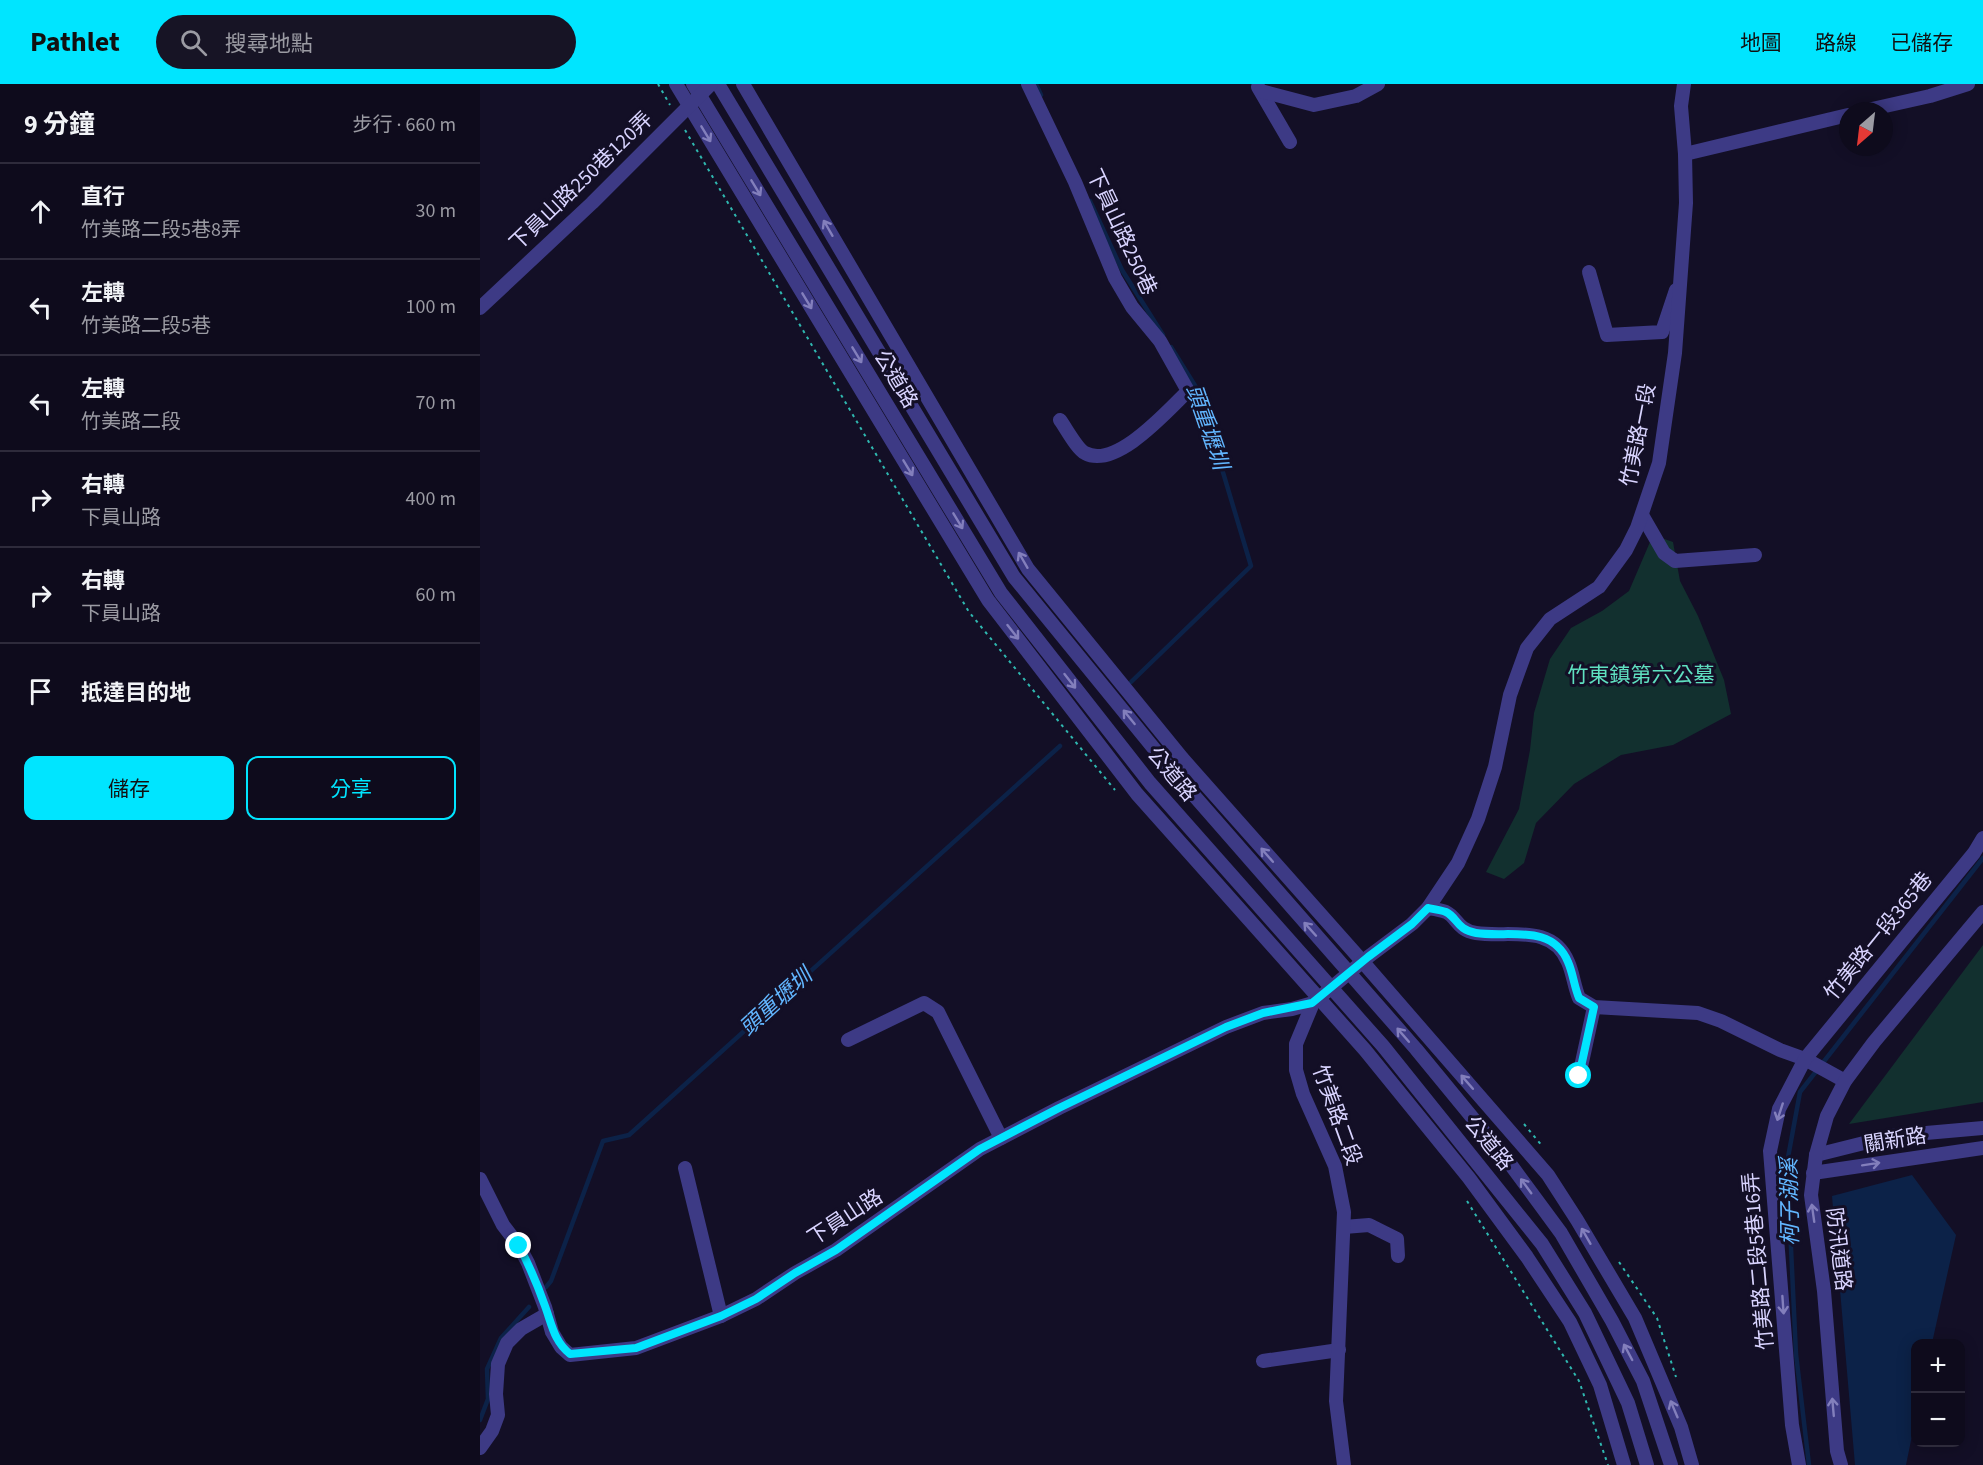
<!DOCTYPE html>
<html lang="zh-TW">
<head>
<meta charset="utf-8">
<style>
  body { margin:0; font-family:"Source Sans 3","Noto Sans TC",sans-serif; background:#171425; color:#f1f3f6 }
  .controls { position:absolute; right:18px; bottom:18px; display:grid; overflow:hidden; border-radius:12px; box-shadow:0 3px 15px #0003 }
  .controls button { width:54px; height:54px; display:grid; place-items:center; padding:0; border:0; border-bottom:2px solid #2e2b3b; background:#0e0b1c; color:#f1f3f6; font:30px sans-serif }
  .compass { position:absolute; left:1359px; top:18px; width:54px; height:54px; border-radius:50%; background:#0e0b1c; box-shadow:0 3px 15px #0003; rotate:208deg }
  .stop { position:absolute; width:18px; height:18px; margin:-14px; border:4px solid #00e5ff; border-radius:50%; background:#fff }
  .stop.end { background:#00e5ff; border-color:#fff; box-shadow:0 2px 6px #0008 }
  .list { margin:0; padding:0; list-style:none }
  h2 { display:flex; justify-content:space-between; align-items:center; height:78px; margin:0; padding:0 24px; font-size:26px }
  h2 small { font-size:20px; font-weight:400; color:#9b9ba3 }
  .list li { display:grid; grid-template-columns:39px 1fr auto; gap:18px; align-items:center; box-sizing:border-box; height:96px; padding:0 24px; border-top:2px solid #2e2b3b }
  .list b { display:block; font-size:22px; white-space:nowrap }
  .list p { margin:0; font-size:20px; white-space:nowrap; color:#9b9ba3 }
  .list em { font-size:20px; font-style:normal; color:#9b9ba3 }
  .actions { display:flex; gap:12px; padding:18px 24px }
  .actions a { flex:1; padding:14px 0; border:2px solid #00e5ff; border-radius:12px; text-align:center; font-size:21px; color:#00e5ff }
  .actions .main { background:#00e5ff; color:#111 }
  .icon { flex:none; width:33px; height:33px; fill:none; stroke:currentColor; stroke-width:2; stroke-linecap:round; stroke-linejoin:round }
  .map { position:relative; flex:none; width:1503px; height:1381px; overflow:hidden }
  header { display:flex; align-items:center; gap:36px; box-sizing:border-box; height:84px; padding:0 30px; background:#00e5ff; color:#111 }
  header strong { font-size:28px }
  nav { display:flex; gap:33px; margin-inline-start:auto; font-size:21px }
  .search { width:420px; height:54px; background:#171425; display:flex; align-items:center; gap:15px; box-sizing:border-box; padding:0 21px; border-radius:33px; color:#9b9ba3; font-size:22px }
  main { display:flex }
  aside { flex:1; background:#0e0b1c }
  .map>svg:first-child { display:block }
  .green { fill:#12302f }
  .water { fill:#0c2248 }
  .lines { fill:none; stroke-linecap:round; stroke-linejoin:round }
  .stream { stroke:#0c2248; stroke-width:4.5 }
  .path { stroke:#2fb8b0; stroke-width:2; stroke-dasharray:3 4.5; stroke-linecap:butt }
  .minor { stroke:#3d3a85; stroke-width:14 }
  .oneway { stroke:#837fbc }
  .route { stroke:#00e5ff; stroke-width:8 }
  .labels { text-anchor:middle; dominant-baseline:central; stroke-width:6; stroke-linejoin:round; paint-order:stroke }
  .street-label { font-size:21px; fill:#d9d4ff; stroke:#130f26 }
  .park-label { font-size:21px; fill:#5fe0c0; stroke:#130f26 }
  .water-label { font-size:22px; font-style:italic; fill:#62b6ff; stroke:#130f26 }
</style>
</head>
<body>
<header>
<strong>Pathlet</strong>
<div class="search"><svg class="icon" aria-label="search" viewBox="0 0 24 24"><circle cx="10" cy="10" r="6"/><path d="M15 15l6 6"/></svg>搜尋地點</div>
<nav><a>地圖</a><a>路線</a><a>已儲存</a></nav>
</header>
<main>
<aside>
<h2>9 分鐘<small>步行 · 660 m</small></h2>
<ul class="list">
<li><svg class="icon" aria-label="ahead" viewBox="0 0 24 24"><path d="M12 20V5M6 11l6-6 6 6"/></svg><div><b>直行</b><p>竹美路二段5巷8弄</p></div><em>30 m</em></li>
<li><svg class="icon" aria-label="left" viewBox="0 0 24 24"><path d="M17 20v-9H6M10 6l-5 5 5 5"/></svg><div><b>左轉</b><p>竹美路二段5巷</p></div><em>100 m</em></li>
<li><svg class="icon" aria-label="left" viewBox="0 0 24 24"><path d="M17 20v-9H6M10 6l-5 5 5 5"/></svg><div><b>左轉</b><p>竹美路二段</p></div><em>70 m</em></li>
<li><svg class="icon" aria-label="right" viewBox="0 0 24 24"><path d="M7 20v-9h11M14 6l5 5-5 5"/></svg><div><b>右轉</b><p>下員山路</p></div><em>400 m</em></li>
<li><svg class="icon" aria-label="right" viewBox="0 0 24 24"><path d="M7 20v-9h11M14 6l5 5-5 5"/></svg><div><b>右轉</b><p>下員山路</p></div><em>60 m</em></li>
<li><svg class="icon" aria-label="arrive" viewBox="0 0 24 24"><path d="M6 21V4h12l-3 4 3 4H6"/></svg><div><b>抵達目的地</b></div></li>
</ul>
<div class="actions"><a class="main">儲存</a><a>分享</a></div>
</aside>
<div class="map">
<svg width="1503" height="1381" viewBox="0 0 1503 1381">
  <rect width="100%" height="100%" fill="#130f26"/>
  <g class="green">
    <polygon points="1173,451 1193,458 1200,497 1218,532 1244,596 1251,630 1193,661 1141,671 1094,700 1056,739 1044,779 1024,795 1006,788 1039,725 1050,666 1054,629 1070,575 1091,544 1122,527 1149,507"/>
    <polygon points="1503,861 1503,1018 1369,1040"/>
  </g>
  <polygon class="water" points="1432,1091 1476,1151 1452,1259 1436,1260 1435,1337 1426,1381 1375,1381 1352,1112"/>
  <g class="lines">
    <g class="stream">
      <polyline points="556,0 561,11"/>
      <polyline points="610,117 642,186 683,251"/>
      <polyline points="651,598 771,482 719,308 691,263"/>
      <polyline points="66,1203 71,1197 123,1057 149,1051 580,662"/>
      <polyline points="0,1336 8,1315 7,1285 21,1254 49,1223"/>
      <polyline points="1329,1381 1316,1270 1307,1079 1320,1008 1503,774"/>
    </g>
    <g class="path">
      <polyline points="178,0 190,21"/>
      <polyline points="205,46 489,528 635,706"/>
      <polyline points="1044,1040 1063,1063"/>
      <polyline points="987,1117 1099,1297 1128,1381"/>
      <polyline points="1139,1178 1177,1234 1196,1293"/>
    </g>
    <g class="minor">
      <polyline points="196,0 508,516 657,710 885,966 989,1094 1047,1173 1090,1238 1120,1301 1144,1381"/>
      <polyline points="213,0 521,509 670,699 903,962 1062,1160 1105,1229 1148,1319 1167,1381"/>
      <polyline points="238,0 534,493 689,683 936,965 1028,1077 1081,1149 1132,1237 1163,1297 1191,1381"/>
      <polyline points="263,0 548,485 702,674 882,877 1068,1091 1097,1136 1155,1234 1201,1343 1212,1381"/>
      <path d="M548,0L595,98L635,194L652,223L680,257L708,307C688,326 636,386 605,369C597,365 586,344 580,336"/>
      <polyline points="778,3 810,58"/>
      <polyline points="781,7 834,21 876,12 898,0"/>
      <polyline points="1383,27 1450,12 1488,0"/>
      <polyline points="1205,70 1368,31"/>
      <polyline points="1109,188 1127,251 1182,248 1196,206"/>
      <polyline points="0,224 112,119 231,0"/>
      <polyline points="1162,431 1184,469 1195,477 1275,471"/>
      <path d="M948,824C954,825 961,826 966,828C977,833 977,846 996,849C1028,854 1072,839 1088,878C1093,889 1094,902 1099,914L1114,923L1218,929L1241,937L1300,966L1325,975L1365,997"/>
      <polyline points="368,956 444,919 458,928 521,1054"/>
      <polyline points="1099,992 1114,923"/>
      <polyline points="1336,1071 1412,1052 1503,1044"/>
      <polyline points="205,1084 241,1232"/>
      <polyline points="1333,1089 1503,1064"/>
      <polyline points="0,1095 23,1141 39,1162 48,1179 65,1223 72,1248 81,1263 90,1271 156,1264 241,1232 276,1215 315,1189 356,1166 500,1065 579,1024 746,943 783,929 812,925 833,919"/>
      <polyline points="864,1143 889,1141 917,1155 918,1172"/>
      <polyline points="783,1277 859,1266"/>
      <polyline points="0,1364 12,1347 18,1331 16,1310 18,1280 27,1259 41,1245 67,1230"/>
      <polyline points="864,1381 856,1317 864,1128 855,1082 823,1010 816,986 816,960 833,919 888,873 932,840 948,824 978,779 998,735 1015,683 1030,611 1047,564 1070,535 1119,503 1146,466 1157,444 1179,379 1195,269 1206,119 1205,70 1201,22 1204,0"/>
      <polyline points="1319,1381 1312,1341 1290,1067 1299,1025 1325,975 1494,769 1503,754"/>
      <polyline points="1361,1381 1357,1367 1344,1207 1331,1111 1336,1071 1347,1032 1365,997 1394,958 1503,828"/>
    </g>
  </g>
  <defs><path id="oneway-shaft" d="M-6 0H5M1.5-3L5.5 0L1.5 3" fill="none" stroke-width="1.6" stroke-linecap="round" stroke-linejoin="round" transform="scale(1.5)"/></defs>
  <g class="oneway">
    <use href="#oneway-shaft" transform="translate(226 50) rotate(59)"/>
    <use href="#oneway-shaft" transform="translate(276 104) rotate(59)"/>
    <use href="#oneway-shaft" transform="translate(348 144) rotate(-120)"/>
    <use href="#oneway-shaft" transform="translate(327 217) rotate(59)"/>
    <use href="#oneway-shaft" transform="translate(377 271) rotate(59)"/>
    <use href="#oneway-shaft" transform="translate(428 384) rotate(59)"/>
    <use href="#oneway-shaft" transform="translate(478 437) rotate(59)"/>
    <use href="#oneway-shaft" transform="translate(543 476) rotate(-120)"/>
    <use href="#oneway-shaft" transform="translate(533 548) rotate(52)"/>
    <use href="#oneway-shaft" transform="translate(590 597) rotate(52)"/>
    <use href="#oneway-shaft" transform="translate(649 633) rotate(-129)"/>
    <use href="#oneway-shaft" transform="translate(787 771) rotate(-131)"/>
    <use href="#oneway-shaft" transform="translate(830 845) rotate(-132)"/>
    <use href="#oneway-shaft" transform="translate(923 951) rotate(-131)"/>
    <use href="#oneway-shaft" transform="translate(987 998) rotate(-131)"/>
    <use href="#oneway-shaft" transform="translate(1300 1028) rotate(108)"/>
    <use href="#oneway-shaft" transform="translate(1391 1080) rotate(-9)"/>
    <use href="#oneway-shaft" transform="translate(1046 1102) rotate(-126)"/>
    <use href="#oneway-shaft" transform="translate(1333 1129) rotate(-98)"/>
    <use href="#oneway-shaft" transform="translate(1106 1152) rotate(-120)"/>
    <use href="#oneway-shaft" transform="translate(1303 1221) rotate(86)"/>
    <use href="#oneway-shaft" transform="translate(1148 1268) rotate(-118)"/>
    <use href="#oneway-shaft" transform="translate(1353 1323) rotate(-95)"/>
    <use href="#oneway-shaft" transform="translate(1194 1325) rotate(-113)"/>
  </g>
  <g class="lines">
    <path class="route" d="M39,1162C49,1181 58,1202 65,1222C72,1241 74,1257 90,1270L156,1264L241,1232L276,1215L315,1189L356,1166L500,1065L579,1024L746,943L783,929L832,919L888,873L932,840L948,824C954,825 961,826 966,828C977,833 977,846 996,849C1028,854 1072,839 1088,878C1093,889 1094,902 1099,914L1114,923L1099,992"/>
  </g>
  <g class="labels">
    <g class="street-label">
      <text transform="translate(101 97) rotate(-44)">下員山路250巷120弄</text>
      <text transform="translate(642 148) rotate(65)">下員山路250巷</text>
      <text transform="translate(416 295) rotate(59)">公道路</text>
      <text transform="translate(1158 351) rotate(-79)">竹美路一段</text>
      <text transform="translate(692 690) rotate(50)">公道路</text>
      <text transform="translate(1398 852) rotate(-51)">竹美路一段365巷</text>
      <text transform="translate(857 1031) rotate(70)">竹美路二段</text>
      <text transform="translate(1415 1056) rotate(-9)">關新路</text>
      <text transform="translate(1009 1059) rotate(51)">公道路</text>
      <text transform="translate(365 1133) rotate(-33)">下員山路</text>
      <text transform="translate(1359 1165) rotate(83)">防汛道路</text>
      <text transform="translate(1278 1177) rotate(-95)">竹美路二段5巷16弄</text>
    </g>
    <g class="park-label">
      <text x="1161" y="591">竹東鎮第六公墓</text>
    </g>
    <g class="water-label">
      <text transform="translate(727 343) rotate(71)">頭重壢圳</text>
      <text transform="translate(296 918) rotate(-42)">頭重壢圳</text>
      <text transform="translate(1310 1118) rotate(-91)">柯子湖溪</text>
    </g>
  </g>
</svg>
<div class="controls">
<button>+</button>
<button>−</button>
</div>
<svg class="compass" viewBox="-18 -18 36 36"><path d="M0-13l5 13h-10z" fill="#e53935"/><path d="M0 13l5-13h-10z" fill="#9b9ba3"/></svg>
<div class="stop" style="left:1099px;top:992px"></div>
<div class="stop end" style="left:39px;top:1162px"></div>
</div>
</main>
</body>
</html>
